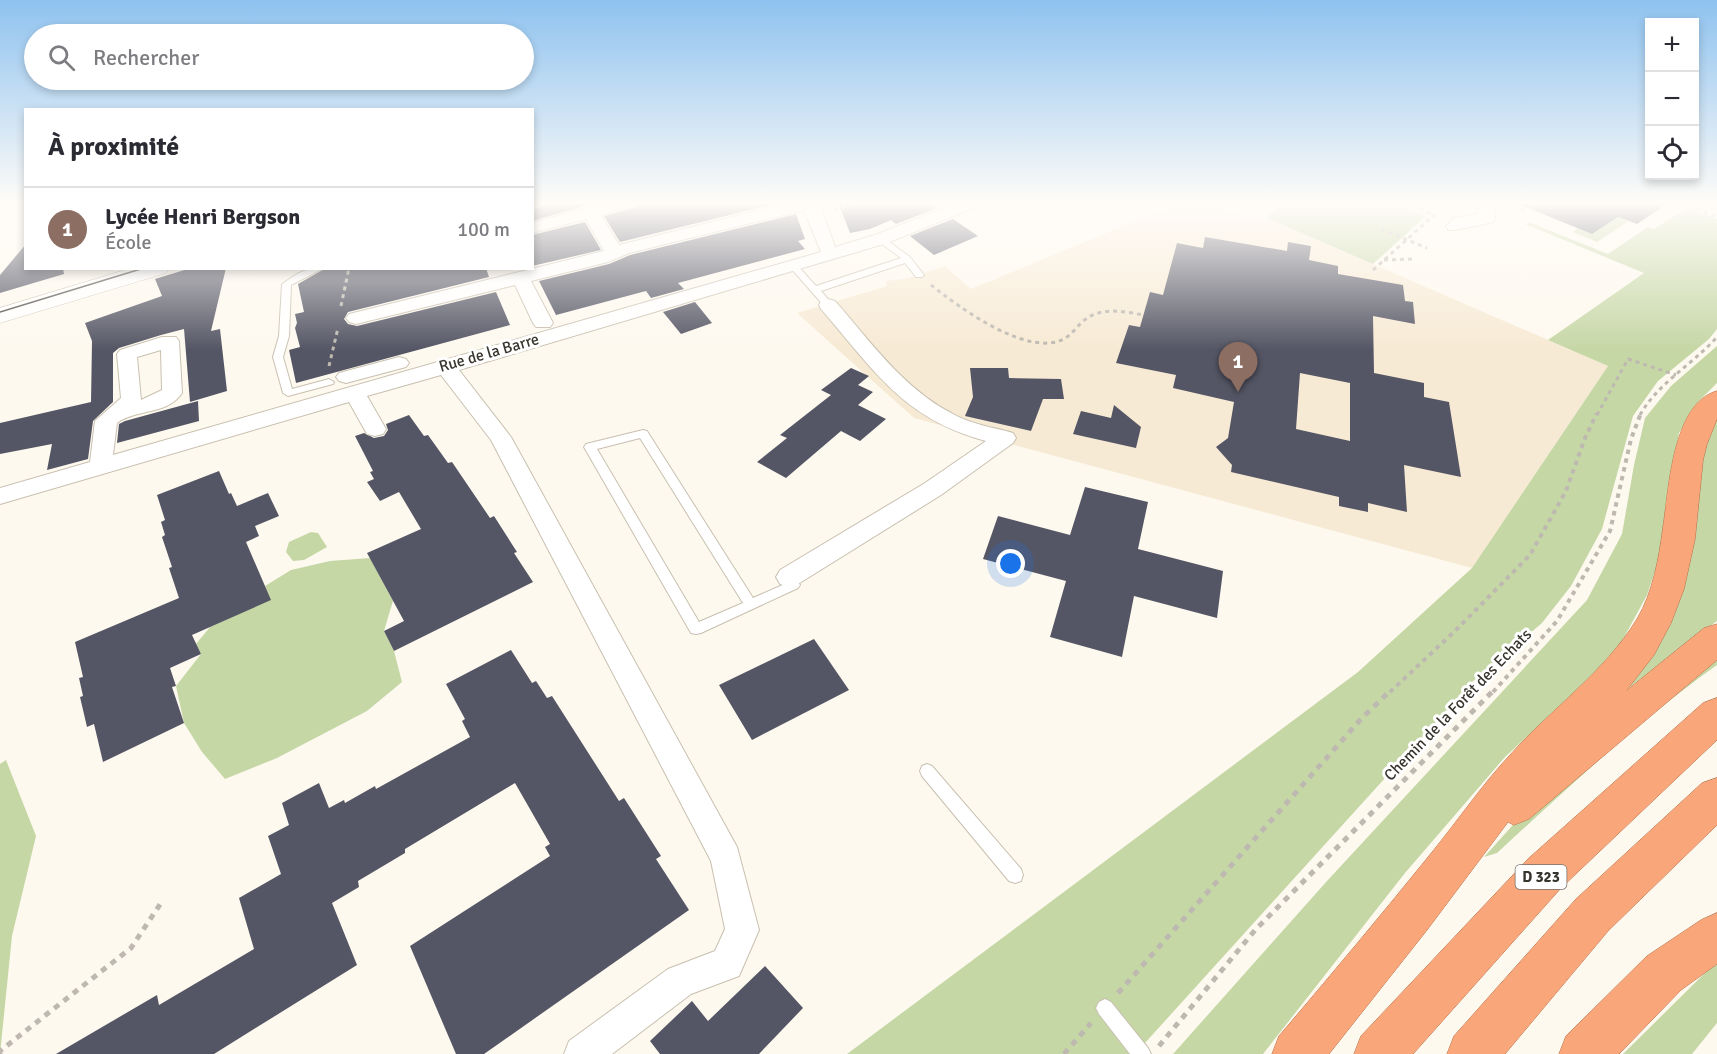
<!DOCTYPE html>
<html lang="fr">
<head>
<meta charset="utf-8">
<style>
  body { margin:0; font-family:Signika,sans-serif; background:#f2f2f3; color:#2b2b33 }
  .controls { position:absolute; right:18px; top:18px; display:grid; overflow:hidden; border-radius:0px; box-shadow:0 3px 9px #0003 }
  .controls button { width:54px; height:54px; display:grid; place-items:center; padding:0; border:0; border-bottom:2px solid #e1e1e2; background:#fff; color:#2b2b33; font:30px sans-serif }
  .you { position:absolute; left:1011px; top:564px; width:21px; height:21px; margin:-15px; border:4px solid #fff; border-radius:50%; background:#1a73e8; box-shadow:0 0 0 9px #1a73e833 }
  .badge { display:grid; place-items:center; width:39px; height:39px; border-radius:50%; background:#d93025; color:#fff; font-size:20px; font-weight:700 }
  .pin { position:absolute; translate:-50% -50px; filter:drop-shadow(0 2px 3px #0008) }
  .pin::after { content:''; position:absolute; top:32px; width:21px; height:18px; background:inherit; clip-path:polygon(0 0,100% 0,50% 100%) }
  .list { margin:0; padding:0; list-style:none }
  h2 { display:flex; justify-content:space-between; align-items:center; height:78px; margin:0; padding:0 24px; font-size:26px }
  h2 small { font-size:20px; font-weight:400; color:#7c7c81 }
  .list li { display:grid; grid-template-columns:39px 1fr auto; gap:18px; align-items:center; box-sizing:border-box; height:84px; padding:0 24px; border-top:2px solid #e1e1e2 }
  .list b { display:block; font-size:22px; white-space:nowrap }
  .list p { margin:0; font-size:20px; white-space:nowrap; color:#7c7c81 }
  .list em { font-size:20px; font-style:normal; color:#7c7c81 }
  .icon { flex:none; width:33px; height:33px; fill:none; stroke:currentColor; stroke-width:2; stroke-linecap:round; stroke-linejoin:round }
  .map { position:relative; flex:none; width:1717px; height:1054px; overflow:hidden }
  .search { position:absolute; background:#fff; box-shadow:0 3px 9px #0003; left:24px; top:24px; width:510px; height:66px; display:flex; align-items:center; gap:15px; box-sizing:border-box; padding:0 21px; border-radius:33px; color:#7c7c81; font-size:22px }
  .panel { position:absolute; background:#fff; box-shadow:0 3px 9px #0003; left:24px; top:108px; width:510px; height:162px; border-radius:0px }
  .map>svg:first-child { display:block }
  .built { fill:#f7ead4 }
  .green { fill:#c6d7a6 }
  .building { fill:#555665; fill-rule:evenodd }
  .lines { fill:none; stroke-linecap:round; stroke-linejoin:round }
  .service-casing { stroke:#c8c0b0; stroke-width:2 }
  .minor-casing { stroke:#c8c0b0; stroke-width:2 }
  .tertiary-casing { stroke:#c8c0b0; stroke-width:1 }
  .trunk-casing { stroke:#b47049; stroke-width:1 }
  .path-far2 { stroke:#bdb8b0; stroke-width:3; stroke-dasharray:4 4; stroke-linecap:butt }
  .path-far1 { stroke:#bdb8b0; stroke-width:4; stroke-dasharray:4.5 4.5; stroke-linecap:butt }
  .path { stroke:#bdb8b0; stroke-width:5; stroke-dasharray:6 6; stroke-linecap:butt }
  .service { fill:#fff; fill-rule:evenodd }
  .minor { fill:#fff; fill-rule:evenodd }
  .tertiary { fill:#fff; fill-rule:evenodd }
  .trunk { fill:#f8a67a; fill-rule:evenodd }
  .tram { stroke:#4f4b45; stroke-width:1.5 }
  .labels { text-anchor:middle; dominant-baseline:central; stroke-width:6; stroke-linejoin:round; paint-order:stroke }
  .shield { fill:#fff; stroke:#74716d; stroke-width:1.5 }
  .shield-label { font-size:15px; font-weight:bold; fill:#38342e }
  .street-label { font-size:16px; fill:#38342e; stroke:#fff }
</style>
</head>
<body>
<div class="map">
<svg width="1717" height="1054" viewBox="0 0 1717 1054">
  <rect width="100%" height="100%" fill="#fef9ef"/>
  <polygon class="built" points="1182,202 1213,202 1237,214 1267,218 1608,366 1472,568 914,418 797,313 887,286 886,281 905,279 945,266 971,289"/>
  <g class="green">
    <polygon points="1282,202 1394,202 1426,216 1373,264 1267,218"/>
    <polygon points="1687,208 1717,219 1717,329 1709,339 1658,381 1633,416 1602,529 1571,586 1542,623 1473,681 1135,1054 847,1054 1358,672 1472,568 1608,366 1548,340 1644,273 1525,224 1531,223 1608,254 1648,227 1654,229"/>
    <polygon points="1618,217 1629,221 1597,242 1573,232 1578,228 1592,234"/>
    <polygon points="1717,346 1717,383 1700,400 1679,433 1669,489 1665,542 1647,595 1621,643 1590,678 1505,757 1405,873 1263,1054 1173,1054 1327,881 1587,600 1622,534 1634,465 1645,418 1671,386"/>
    <polygon points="1717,410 1717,621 1610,702 1690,479"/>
    <polygon points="311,532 318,533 327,547 304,560 293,561 286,552 289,542"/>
    <polygon points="370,558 393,601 384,631 394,651 402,682 367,711 277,758 225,779 202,752 184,723 176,686 201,654 196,644 210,627 270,600 265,586 291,570 330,561"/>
    <path d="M1717,649V665C1638,721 1568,788 1497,853L1484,857L1551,783Z"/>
    <polygon points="6,760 36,836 12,936 0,1054 0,764"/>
    <polygon points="1717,964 1717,1023 1692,1054 1623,1054 1707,971"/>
  </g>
  <g class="building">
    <polygon points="555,202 599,202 532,221 532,210"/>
    <polygon points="639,202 782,202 620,242 604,216 636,207"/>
    <polygon points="838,202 933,202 931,205 937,208 896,224 891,220 870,229 850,233"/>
    <polygon points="1670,202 1637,224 1618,217 1592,234 1516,203"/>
    <polygon points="796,214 805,239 798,241 805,249 678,283 684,289 651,298 646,291 556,315 539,281 609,264 630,255"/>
    <polygon points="953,219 978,236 934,255 910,236"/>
    <polygon points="585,222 601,250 532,266 532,235"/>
    <path d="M1205,237L1287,251L1288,242L1311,246L1309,260L1338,266V274L1403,285L1405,301L1413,302L1415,324L1373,316L1374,373L1424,383V397L1449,402L1461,477L1404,465L1407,512L1368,503V512L1339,506V497L1231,472L1232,465L1216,447L1228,438L1234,402L1173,388L1176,375L1116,363L1129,325L1140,327L1150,292L1163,295L1177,243L1203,248ZM1300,373L1350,383V441L1296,429Z"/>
    <polygon points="26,244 26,268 63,268 64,274 0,293 0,275"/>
    <polygon points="191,268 226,268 211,331 220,329 227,391 190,402 184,329 161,335 119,348 113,353 113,402 93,421 88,459 47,470 52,444 0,454 0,423 91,402 92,341 85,323 162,296 155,279"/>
    <polygon points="326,268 486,268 489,277 348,312 344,319 348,324 357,326 496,292 510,325 296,383 289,350 300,347 295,328 297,323 295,314 304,312 298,284"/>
    <polygon points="695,302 712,323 681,334 663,312"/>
    <polygon points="851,368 869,376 858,385 873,392 858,405 886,419 860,441 841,431 786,478 757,462 787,438 780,435 831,395 821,390"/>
    <polygon points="970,368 1008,368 1009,378 1061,379 1064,399 1043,399 1031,431 965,416 973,397"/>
    <polygon points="198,401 199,421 117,443 119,424 125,421"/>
    <polygon points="1114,405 1141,427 1136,448 1073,434 1081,411 1111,418"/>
    <polygon points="409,415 424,436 428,435 448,463 452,462 490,518 494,516 517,552 514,553 533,582 394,651 384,631 404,621 367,553 421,529 399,492 380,501 367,482 374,479 370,472 373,471 355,436 364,433 374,438 384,436 388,430 386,424"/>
    <polygon points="219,471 229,494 231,493 237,506 268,493 279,516 255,526 259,536 246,542 271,600 192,635 201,654 170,668 176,686 172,687 184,723 103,762 94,724 87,727 80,697 83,696 79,678 83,677 75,642 179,598 169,568 172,567 162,537 165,535 161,522 165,520 157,495"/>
    <polygon points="1085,487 1148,502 1138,549 1223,571 1217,618 1134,596 1122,657 1050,637 1066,581 983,559 998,516 1070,535"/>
    <polygon points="814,639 849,690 752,740 719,685"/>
    <polygon points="511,650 532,683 536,681 547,698 552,696 619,801 624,798 661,856 656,859 689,910 484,1054 456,1054 410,946 550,856 545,847 550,844 515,783 405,849 405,853 358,881 359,887 332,903 357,965 214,1054 56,1054 157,995 159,1005 254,949 239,898 281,874 268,836 289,825 282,803 319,783 329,808 344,800 345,803 375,786 376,789 470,737 462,721 465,719 446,684"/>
    <polygon points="765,966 803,1008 759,1054 660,1054 650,1041 692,1001 708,1021"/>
  </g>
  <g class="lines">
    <defs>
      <g id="service">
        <polygon points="881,236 910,257 924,275 922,277 916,277 905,263 821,291 833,305 828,308 825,307 789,266 793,263 796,264 816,286 901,258 878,241 878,237"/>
        <polygon points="311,268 324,268 291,285 289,336 283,357 292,389 329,379 334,382 333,384 288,396 283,393 273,357 279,336 282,284 297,274"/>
        <path d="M643,430L647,431L753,598L794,580L798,582L800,585L798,588L701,633L696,634L691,633L584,447L586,444ZM640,438L743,603L699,622L597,449Z"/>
        <polygon points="927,764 932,766 1021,869 1023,875 1021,881 1015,883 1009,881 922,776 920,771 922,766"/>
        <polygon points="1105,999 1111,1002 1148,1048 1151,1054 1130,1054 1099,1014 1096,1008 1099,1002"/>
      </g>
      <g id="minor">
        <path d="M609,202H637L635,205L601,215L619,245L793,202H819L835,247L875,235L959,202H983L981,205L887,243L459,370L511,437L737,847L759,930L739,976L691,994L612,1054H564L569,1041L668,969L715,951L725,929L711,861L491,440L441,375L367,396L386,429L383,434L375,436L367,434L349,402L0,504V488L90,462L95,421L121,398L117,354L120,350L162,337H176L179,341L182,393C168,415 135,409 117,423L113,455L821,252L804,210L629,253L608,262L531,281L553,323L550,327H536L533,323L515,285L356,324L349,322L346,318L349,314L604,251L586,219L532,233V223ZM161,350L162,390L141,400L137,357Z"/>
        <path d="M1480,203L1500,202L1494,208L1495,218L1493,222C1484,224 1455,231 1448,230L1446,226L1454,218L1478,214V206Z"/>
        <path d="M828,299L835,301C870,341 903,388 951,413C970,424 992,427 1013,433L1016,438L1013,443L941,495L798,584L789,587L780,584L776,577L780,570L925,483L986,441C903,419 874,370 821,309L819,305L821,301Z"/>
        <polygon points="399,357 406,359 409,363 406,367 346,383 339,381 336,377 339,373"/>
      </g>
      <polygon id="tertiary" points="132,268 169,268 166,273 0,323 0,308"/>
      <g id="trunk">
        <path d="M1717,391V419L1707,444L1703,460L1695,539L1684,589L1671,623L1654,655L1626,691L1704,628L1717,624V660L1529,819L1514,825L1508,822L1427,930L1329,1054H1272L1279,1036C1331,975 1383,913 1433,851C1459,819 1482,785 1510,755C1552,708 1604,673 1637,619C1653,592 1659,558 1663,527C1669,490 1672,403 1717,391Z"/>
        <polygon points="1717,698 1717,740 1561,888 1413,1054 1354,1054 1361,1036 1529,858 1703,703"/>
        <polygon points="1717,778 1717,825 1608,931 1505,1054 1447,1054 1454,1036 1576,899 1702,783"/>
        <polygon points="1717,913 1717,964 1681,990 1619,1054 1559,1054 1566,1036 1647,956 1701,920"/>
      </g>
    </defs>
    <use href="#service" class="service-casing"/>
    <use href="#minor" class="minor-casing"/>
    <use href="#tertiary" class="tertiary-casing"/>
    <use href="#trunk" class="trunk-casing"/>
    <g class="path-far2">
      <polyline points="1405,202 1436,216"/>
      <polyline points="532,204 537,202"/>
      <polyline points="1689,206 1717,217"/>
      <polyline points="834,209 866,202"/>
      <polyline points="1521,211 1535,202"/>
      <polyline points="1381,229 1427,248"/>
      <polyline points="1384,260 1413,259"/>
      <polyline points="1373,270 1434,215"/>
      <path d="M931,285C959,307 1027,358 1064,339C1071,335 1076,328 1081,323C1099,306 1122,311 1143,315"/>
      <polyline points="341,306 349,268"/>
      <polyline points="329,366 338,328"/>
      <polyline points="1597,415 1628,359 1676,375"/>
      <path d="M1640,415C1658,383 1693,364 1717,337"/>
    </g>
    <g class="path-far1">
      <polyline points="1390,692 1457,629 1530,555 1566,491 1585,438 1597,413"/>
      <polyline points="1493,692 1557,621 1610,531 1631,439 1641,413"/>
    </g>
    <g class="path">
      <polyline points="1118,993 1362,718 1391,690"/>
      <polyline points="1159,1046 1256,929 1494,690"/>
      <polyline points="0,1054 0,1051 131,948 163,900"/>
      <polyline points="1064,1054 1091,1023"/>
    </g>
    <use href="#service" class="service"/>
    <use href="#minor" class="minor"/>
    <use href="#tertiary" class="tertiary"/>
    <use href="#trunk" class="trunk"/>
    <polyline class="tram" points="0,312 144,268"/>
  </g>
  <linearGradient id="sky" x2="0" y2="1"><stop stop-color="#8ec2ef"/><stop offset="0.58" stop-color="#fffcf8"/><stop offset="1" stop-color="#fffcf8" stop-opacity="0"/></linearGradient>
  <rect width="1717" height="350" fill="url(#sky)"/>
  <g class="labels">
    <rect class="shield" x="1515.5" y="865" width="51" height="24" rx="4.5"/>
    <g class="shield-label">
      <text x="1541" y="877">D 323</text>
    </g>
    <g class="street-label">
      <text transform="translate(489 353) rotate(-16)">Rue de la Barre</text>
      <text transform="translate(1458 705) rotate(-46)">Chemin de la Forêt des Echats</text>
    </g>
  </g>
</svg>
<div class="controls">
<button>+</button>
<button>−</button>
<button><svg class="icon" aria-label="locate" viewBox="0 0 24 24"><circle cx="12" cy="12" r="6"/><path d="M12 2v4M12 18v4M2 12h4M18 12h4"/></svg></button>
</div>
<div class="you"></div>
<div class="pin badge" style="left:1238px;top:392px;background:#8d6e63">1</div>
<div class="search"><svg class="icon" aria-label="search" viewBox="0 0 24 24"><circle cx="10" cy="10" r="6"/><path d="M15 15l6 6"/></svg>Rechercher</div>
<section class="panel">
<h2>À proximité<small></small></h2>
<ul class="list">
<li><span class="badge" style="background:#8d6e63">1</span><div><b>Lycée Henri Bergson</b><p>École</p></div><em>100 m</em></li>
</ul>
</section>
</div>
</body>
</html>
